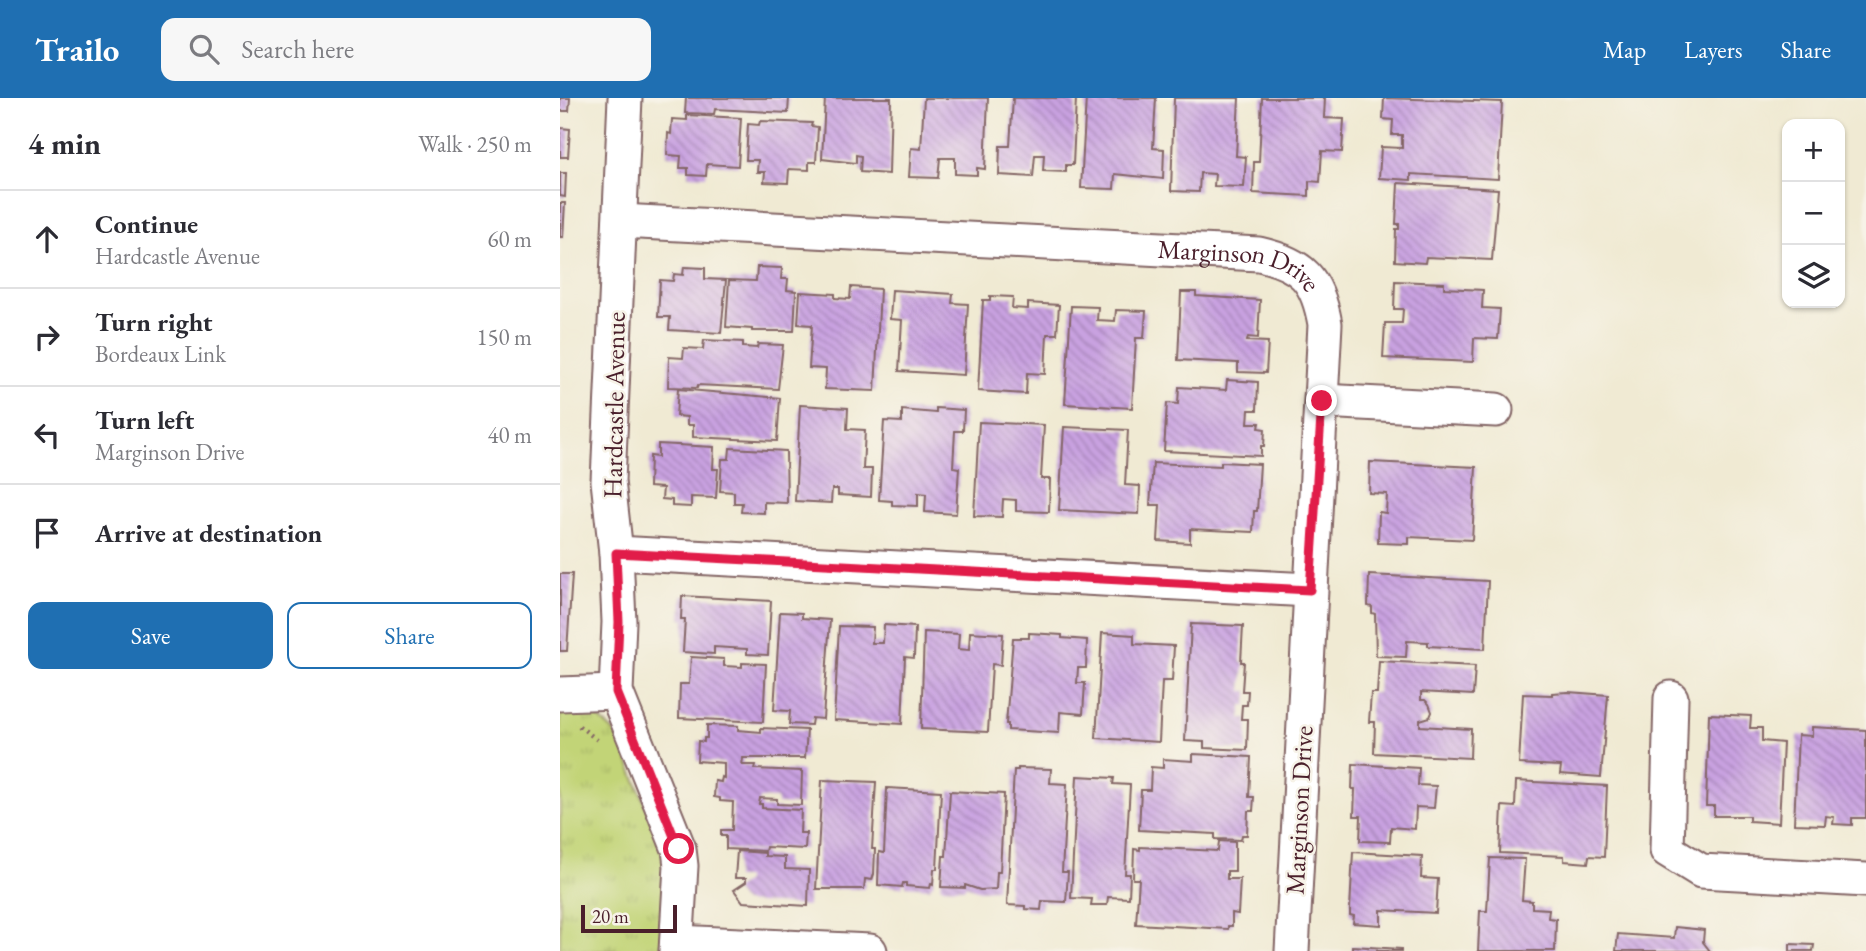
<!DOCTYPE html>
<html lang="en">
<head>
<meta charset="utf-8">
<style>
  body { margin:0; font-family:"EB Garamond",serif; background:#f7f7f7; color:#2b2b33 }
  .controls { position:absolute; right:21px; top:21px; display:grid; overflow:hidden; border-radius:14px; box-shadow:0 2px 5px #0004 }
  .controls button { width:63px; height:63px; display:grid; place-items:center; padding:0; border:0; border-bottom:2px solid #e1e1e2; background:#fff; color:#2b2b33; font:35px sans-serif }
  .scale { position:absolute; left:21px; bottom:18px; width:96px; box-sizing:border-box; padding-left:7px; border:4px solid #4a1f2b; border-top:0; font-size:19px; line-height:24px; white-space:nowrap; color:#4a1f2b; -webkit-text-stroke:5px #f7f3e8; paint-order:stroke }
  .stop { position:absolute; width:21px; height:21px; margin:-16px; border:5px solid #e11d48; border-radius:50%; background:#fff }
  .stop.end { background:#e11d48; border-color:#fff; box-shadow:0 2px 7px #0008 }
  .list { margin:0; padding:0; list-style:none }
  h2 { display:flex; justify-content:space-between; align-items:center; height:91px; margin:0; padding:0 28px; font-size:30px }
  h2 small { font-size:23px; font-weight:400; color:#7c7c81 }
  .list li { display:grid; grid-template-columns:46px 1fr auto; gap:21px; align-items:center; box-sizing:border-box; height:98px; padding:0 28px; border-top:2px solid #e1e1e2 }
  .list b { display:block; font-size:26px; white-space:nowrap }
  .list p { margin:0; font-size:23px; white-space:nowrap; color:#7c7c81 }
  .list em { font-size:23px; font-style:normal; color:#7c7c81 }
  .actions { display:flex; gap:14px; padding:21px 28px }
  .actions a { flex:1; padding:16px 0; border:2px solid #1f6fb2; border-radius:14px; text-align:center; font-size:24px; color:#1f6fb2 }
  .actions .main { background:#1f6fb2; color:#fff }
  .icon { flex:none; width:38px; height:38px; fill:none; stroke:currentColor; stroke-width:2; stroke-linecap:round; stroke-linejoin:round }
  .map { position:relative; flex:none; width:1306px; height:853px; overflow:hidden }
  header { display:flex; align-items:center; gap:42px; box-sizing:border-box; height:98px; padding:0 35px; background:#1f6fb2; color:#fff }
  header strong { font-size:33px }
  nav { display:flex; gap:38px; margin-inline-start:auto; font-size:24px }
  .search { width:490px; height:63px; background:#f7f7f7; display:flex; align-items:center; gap:18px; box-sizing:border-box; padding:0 24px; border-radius:14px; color:#7c7c81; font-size:26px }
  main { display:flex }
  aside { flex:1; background:#fff }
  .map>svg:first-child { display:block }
  .park { fill:url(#park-tufts); stroke:#867a51; stroke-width:2 }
  .building { fill:url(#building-back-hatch) }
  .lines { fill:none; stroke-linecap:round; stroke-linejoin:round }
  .street-casing { stroke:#846666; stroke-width:37 }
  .path { stroke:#846666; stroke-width:4.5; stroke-dasharray:2 5; stroke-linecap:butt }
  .street { stroke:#fff; stroke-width:33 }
  .route { stroke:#e11d48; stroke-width:9 }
  .labels { text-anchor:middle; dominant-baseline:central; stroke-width:5; stroke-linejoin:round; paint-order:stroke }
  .street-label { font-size:26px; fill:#4a1f2b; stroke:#f7f3e8 }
</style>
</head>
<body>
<header>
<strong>Trailo</strong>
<div class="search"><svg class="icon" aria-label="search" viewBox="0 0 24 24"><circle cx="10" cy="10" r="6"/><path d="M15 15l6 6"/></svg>Search here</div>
<nav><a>Map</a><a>Layers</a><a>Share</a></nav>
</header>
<main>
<aside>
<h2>4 min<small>Walk · 250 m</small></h2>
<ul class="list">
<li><svg class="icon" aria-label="ahead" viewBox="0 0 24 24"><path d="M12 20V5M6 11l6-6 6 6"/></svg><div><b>Continue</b><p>Hardcastle Avenue</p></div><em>60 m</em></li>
<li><svg class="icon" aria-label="right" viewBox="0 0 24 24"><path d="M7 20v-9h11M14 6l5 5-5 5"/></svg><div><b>Turn right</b><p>Bordeaux Link</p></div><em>150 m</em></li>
<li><svg class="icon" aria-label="left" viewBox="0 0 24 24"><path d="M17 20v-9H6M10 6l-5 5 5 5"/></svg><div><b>Turn left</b><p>Marginson Drive</p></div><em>40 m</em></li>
<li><svg class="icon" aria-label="arrive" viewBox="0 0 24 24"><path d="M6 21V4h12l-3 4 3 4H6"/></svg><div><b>Arrive at destination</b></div></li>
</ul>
<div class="actions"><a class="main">Save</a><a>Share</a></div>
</aside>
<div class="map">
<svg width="1306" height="853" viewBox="0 0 1306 853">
  <defs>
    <pattern id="park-tufts" width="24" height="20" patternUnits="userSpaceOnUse" patternTransform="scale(1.75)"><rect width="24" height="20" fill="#c2d477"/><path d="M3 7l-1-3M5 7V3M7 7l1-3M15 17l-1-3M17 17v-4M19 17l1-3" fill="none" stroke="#a8b667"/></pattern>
    <pattern id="building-back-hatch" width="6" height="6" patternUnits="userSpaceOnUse" patternTransform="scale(1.75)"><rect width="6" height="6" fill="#c9a2e1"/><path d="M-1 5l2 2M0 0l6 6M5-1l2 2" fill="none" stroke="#a583b7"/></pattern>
  </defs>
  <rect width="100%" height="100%" fill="#f7f3e8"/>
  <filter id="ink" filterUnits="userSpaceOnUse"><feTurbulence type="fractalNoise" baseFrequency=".0143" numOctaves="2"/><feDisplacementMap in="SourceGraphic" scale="14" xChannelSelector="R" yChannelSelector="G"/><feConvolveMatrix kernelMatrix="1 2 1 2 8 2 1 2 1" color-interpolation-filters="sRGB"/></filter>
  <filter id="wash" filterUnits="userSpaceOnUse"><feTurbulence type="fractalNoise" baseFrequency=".00686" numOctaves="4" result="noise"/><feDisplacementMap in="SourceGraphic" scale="28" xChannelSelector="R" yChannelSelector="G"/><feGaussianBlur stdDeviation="1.57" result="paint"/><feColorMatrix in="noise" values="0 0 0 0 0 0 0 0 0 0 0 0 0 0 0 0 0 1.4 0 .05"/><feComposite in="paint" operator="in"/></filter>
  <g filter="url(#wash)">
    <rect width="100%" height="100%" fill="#f0ead3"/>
    <polygon class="park" points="0,612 21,613 39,620 59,639 106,760 101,853 0,853"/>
    <g id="blocks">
      <g class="building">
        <polygon points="0,0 10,0 9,13 0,13"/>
        <polygon points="126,0 229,0 228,15 155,11 154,16 125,15"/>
        <polygon points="265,0 331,0 329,76 300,74 301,58 296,57 296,65 262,61"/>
        <polygon points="364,0 428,0 425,71 417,70 417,77 395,76 395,60 380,60 378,80 349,79 351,50 361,51"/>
        <polygon points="453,0 516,0 513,67 506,67 506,74 483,73 484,57 475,57 473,79 439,77 440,48 450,48"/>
        <polygon points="526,0 596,0 593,50 604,51 603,81 555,76 554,91 521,90"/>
        <polygon points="614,0 679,0 676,58 686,59 684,89 654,88 655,76 640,75 639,94 611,93"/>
        <polygon points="702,0 765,0 764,20 784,21 782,54 762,53 760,84 749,83 749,98 693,95 694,64 699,64"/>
        <polygon points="824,0 942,4 938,81 851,76 851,82 819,80 821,49 842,50 842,37 832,37 833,22 823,21"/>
        <polygon points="127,17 181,20 178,68 147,66 146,78 128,77 128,70 120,70 121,58 107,57 108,35 111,36 112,21 127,22"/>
        <polygon points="200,23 252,25 251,28 258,29 256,64 249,64 249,72 229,71 228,85 204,84 205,74 197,74 198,62 186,62 188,26 199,27"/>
        <polygon points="0,30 10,31 8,59 0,59"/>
        <polygon points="0,75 6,75 5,99 0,98"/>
        <polygon points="838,85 938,91 932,162 866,159 865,165 835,163 836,131 839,131 839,126 836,126"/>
        <polygon points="0,105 5,105 3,139 0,139"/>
        <polygon points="124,169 145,170 145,181 166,182 161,235 109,232 110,219 98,219 100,182 113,183 114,176 123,177"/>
        <polygon points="197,169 222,170 221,181 228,181 227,192 236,193 234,233 192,233 192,231 166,229 169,182 196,183"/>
        <polygon points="835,183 884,185 884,190 923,192 922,210 940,211 938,241 914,240 913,264 823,260 825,225 842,225 843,211 834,211"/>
        <polygon points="291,189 320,191 315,293 265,291 266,271 249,270 252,227 238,226 240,194 275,196 275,200 290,201"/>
        <polygon points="332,192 393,196 392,205 408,206 404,277 339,273 342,222 330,221"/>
        <polygon points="621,194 636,194 636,198 700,202 698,240 688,239 687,243 708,244 706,275 678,274 678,265 618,262"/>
        <polygon points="430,198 453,199 452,210 468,211 468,205 499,207 497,236 487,236 485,276 467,275 466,296 418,293 423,202 430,202"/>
        <polygon points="511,208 538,209 537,222 555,223 556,212 586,213 584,240 576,240 572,310 505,306"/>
        <polygon points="144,242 183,244 183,249 197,250 198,246 223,247 218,291 138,287 137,290 108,289 109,259 123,260 124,250 143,251"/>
        <polygon points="667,282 698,284 697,312 689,312 688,325 700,325 699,330 705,331 704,348 701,348 701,358 604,353 607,305 618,306 619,289 666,292"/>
        <polygon points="118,291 220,300 217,343 133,339 133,327 127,327 127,319 116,318"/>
        <polygon points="240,307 288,310 287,331 305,332 303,371 312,371 311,399 278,397 278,391 272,391 271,405 235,403"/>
        <polygon points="376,310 404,312 403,333 395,333 393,369 399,370 396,416 365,414 366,396 358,395 358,408 332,407 332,403 319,402 324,323 342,324 342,312 376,315"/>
        <polygon points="419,324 484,327 481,381 490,381 489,414 456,413 456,402 443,401 442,419 414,418"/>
        <polygon points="504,329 568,332 565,387 580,388 579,416 499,412"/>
        <polygon points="98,346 154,349 153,371 158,371 156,400 131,399 131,409 112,408 112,402 102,401 103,390 89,389 90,358 98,359"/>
        <polygon points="170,350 226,353 227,405 204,404 204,415 181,414 182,405 174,405 174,394 160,393 162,361 169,361"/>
        <polygon points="661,364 700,366 697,413 694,413 693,434 630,431 630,445 598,443 600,407 590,407 593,365 661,368"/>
        <polygon points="810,364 916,369 912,442 849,439 849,446 818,445 819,414 826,415 827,396 809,395"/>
        <polygon points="0,476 12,476 7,553 0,553"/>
        <polygon points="809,477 928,483 925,551 868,548 868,544 847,543 846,559 816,558 815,516 812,515 812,509 808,508"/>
        <polygon points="122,498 211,503 208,557 187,556 187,551 154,549 154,556 123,554 125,521 121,521"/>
        <polygon points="220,514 242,515 242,520 270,522 263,621 252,620 251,627 229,626 230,613 214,612"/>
        <polygon points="631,526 683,528 681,564 684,564 682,593 688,593 687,607 682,607 681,621 688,621 687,652 644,650 644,644 625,643"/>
        <polygon points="324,527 355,529 354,560 345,559 342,626 274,622 279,528 313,529 312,545 323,545"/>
        <polygon points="364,534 399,536 398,551 409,552 410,534 443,536 441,567 432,566 428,634 361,631"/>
        <polygon points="469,535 502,537 502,540 527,542 526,570 518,570 517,585 525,585 523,616 500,614 499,635 448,632 448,626 446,626 453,540 469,540"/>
        <polygon points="542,535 574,537 574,546 614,548 612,583 602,583 599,644 536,640"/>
        <polygon points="131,559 164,561 164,568 182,569 182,565 206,566 203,624 119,620 120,586 129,586"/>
        <polygon points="819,563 915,568 913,597 861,594 861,602 865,602 869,606 872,614 870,619 860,622 860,628 911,631 910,660 814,655 815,624 809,624 811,595 817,595"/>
        <polygon points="1008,594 1048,597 1041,679 1000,676 1001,668 959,666 963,596 992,597 992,595"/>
        <polygon points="1149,616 1191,618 1190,630 1202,630 1202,643 1223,645 1219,725 1189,723 1189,718 1154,718 1154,708 1146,708"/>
        <polygon points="147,627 178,628 178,632 201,634 201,630 247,632 245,660 183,660 182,667 196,667 195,671 242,673 241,707 217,706 217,701 200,700 199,706 202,706 202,710 241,712 240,735 246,735 245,751 206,749 205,753 166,751 166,738 161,738 161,732 172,732 173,704 160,703 160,700 154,699 155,683 161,684 162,679 164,680 164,665 137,663 138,643 144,644 144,640 147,640"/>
        <polygon points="1252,629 1306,632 1306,720 1292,720 1292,727 1273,726 1274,719 1266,718 1265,727 1234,726 1238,637 1252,638"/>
        <polygon points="633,656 691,659 689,699 694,699 693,713 688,713 687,737 682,737 681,742 655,741 655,736 579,732 581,692 590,692 591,669 603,670 603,661 633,663"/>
        <polygon points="793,666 859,670 858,687 876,688 874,710 856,709 855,731 831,729 830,744 800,743 801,718 794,718 795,691 792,691"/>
        <polygon points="458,670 491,671 490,685 507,686 502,774 508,774 506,804 482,803 481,812 465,811 465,808 447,807 454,672 458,672"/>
        <polygon points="517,678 554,680 553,686 570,687 565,776 570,776 569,800 548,799 547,807 531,807 532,801 511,800"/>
        <polygon points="262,682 316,684 312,751 315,751 314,776 312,782 305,781 304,791 256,791"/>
        <polygon points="956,683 1047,688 1044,759 1029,758 1028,765 1004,763 1004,758 940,755 942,708 955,709"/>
        <polygon points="327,690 381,693 377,771 374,771 373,787 371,786 370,790 346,788 346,785 343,785 342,789 318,787 319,754 324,755"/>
        <polygon points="390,693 444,696 440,774 437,774 436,791 420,792 405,787 405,790 381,789 383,758 386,758"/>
        <polygon points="659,743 675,744 675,773 667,773 667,781 680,781 678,816 672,815 672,828 668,828 668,831 576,826 579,781 573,781 574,751 580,752 580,749 658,753"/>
        <polygon points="177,753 205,755 205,758 225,759 225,771 249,772 248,808 183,804 174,792 186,784 186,780 175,780"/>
        <polygon points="793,754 862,758 861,780 878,781 876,815 821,812 821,827 793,825 794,818 790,817 790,812"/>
        <polygon points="930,760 965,761 962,802 972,803 972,810 989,811 988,820 996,821 995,853 918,853 920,813 927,813"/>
        <polygon points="1115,829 1144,832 1143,844 1150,853 1056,853 1058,836 1114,840"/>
        <polygon points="1230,846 1254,847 1253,853 1230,853"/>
        <polygon points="792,848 841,851 841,853 792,853"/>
      </g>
    </g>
  </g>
  <g filter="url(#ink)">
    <use href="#blocks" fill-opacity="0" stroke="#846666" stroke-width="2"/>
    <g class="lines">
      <defs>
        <g id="street">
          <polyline points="65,0 48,383 56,455 59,524 56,594 119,751 121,768 116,853"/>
          <path id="s1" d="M60,123L699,156C743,166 757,181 765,226L732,853"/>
          <polyline points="762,303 936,312"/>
          <polyline points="56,455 750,492"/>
          <polyline points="0,596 56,594"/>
          <polyline points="1111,600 1107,752 1141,773 1306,782"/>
          <polyline points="117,844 310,853"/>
        </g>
      </defs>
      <use href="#street" class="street-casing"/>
      <polyline class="path" points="19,628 40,644"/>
      <use href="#street" class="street"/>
    </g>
  </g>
  <g class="lines" filter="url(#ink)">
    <polyline class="route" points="119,751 56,594 59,524 56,455 750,492 762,303"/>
  </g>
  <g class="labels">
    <g class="street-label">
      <text stroke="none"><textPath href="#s1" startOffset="623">Marginson Drive</textPath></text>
      <text transform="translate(54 307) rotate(-89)">Hardcastle Avenue</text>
      <text transform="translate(739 712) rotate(-87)">Marginson Drive</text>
    </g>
  </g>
</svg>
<div class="controls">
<button>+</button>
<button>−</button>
<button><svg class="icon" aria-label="layers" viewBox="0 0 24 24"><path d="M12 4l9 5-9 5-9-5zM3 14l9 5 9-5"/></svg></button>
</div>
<div class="scale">20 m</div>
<div class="stop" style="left:119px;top:751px"></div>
<div class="stop end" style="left:762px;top:303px"></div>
</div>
</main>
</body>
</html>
